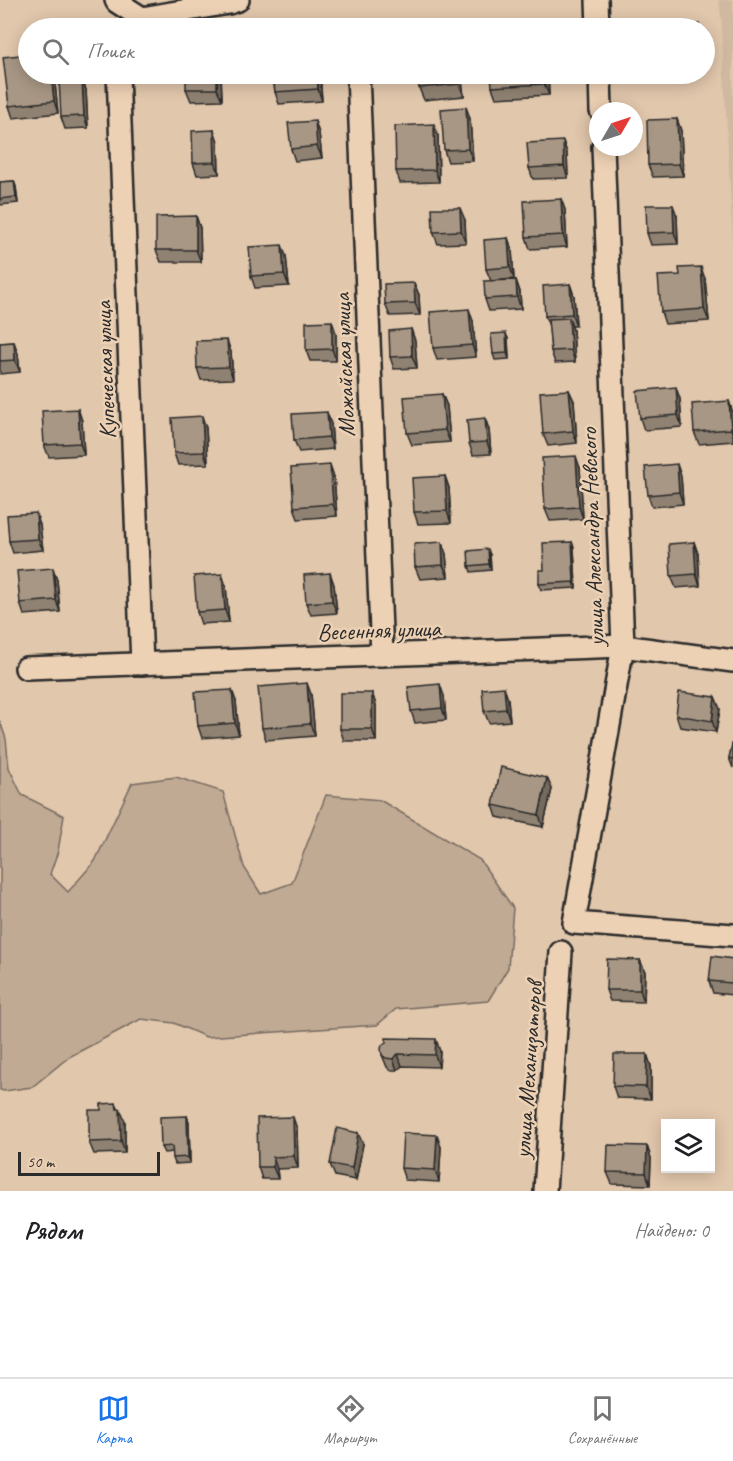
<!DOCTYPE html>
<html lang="ru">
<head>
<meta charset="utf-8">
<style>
  body { margin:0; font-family:Caveat,sans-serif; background:#f6f6f6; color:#202124 }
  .controls { position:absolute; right:18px; bottom:18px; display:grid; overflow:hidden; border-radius:0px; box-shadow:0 3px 15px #0003 }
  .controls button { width:54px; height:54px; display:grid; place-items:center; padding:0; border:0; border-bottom:2px solid #e0e0e0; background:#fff; color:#202124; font:30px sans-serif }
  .compass { position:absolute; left:589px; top:102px; width:54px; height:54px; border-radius:50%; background:#fff; box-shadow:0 3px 15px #0003; rotate:51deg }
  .scale { position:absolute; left:18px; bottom:15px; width:142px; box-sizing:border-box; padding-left:6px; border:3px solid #2b2b2b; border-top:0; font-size:16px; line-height:21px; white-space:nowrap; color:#2b2b2b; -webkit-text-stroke:4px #edd1b4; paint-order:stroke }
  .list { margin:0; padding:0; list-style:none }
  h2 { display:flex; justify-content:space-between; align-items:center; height:78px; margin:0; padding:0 24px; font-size:26px }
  h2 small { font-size:20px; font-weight:400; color:#757577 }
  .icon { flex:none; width:33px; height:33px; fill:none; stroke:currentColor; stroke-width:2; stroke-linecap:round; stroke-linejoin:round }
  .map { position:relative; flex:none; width:733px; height:1191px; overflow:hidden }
  .search { position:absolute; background:#fff; box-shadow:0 3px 15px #0003; left:18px; right:18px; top:18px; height:66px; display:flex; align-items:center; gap:15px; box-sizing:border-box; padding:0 21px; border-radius:33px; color:#757577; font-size:22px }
  .sheet { height:186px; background:#fff }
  nav { display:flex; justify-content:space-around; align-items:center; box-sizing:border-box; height:84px; border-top:2px solid #e0e0e0; background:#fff; font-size:16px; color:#757577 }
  nav a { display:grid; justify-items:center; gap:3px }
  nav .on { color:#1a73e8 }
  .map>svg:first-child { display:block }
  .built { fill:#d0b9a0 }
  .green { fill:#c0aa94; stroke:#766a60; stroke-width:1.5 }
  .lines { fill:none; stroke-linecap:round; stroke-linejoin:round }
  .street-casing { stroke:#2b2b2b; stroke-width:26 }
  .street { stroke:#edd1b4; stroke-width:21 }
  .wall { fill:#908272; stroke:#2b2b2b; stroke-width:1.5 }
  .shaded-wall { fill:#766a5c; stroke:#2b2b2b; stroke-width:1.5 }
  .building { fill:#a89784; stroke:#2b2b2b; stroke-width:1.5 }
  .labels { text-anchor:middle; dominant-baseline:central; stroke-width:5; stroke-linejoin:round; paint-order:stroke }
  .street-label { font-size:24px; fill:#2b2b2b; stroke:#edd1b4 }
</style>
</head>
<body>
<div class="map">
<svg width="733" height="1191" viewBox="0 0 733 1191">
  <rect width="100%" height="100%" fill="#e1c7ac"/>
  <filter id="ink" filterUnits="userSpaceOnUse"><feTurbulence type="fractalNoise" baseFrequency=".0167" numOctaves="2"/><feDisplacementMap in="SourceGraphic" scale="12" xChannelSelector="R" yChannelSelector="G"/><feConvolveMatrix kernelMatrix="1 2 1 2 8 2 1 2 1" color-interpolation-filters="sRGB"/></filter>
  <g filter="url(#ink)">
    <polygon class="built" points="719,0 733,0 733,245 721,17"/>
    <polygon class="green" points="0,721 6,739 9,768 22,795 64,816 58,851 50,874 68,892 95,861 132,783 176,777 223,792 244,867 261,894 292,883 326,795 380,800 480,860 513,908 508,968 488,1001 396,1009 377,1025 206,1037 174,1023 141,1019 69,1057 32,1087 4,1091 0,1090"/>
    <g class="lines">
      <defs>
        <g id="street">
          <polyline points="116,0 117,2 142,18 229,3 238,0"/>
          <polyline points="597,0 598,28"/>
          <polyline points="118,74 142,664"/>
          <polyline points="358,74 382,655"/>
          <polyline points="600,74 601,111"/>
          <polyline points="603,147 623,646 574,923 733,935"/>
          <polyline points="26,668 623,646 733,661"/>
          <polyline points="545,1191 561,952"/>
        </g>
      </defs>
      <use href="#street" class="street-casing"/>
      <use href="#street" class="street"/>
    </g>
    <g class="wall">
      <polygon points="28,74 54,74 58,113 13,118 9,106"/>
      <polygon points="221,74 222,100 191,101 186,89"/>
      <polygon points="273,74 320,74 322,101 279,104 275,92"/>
      <polygon points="461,74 464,96 424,100 419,88"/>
      <polygon points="548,74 549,95 496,98 492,87"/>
      <polygon points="82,79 86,90 88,128 65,129 61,117"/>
      <polygon points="466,107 470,119 473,161 448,162 444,150"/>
      <polygon points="677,119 681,131 683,176 653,177 648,165"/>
      <polygon points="214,130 218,142 219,174 197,175 193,163"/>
      <polygon points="319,133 322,158 295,161 291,149"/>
      <polygon points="438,136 439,182 400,183 396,171"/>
      <polygon points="563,141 567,153 568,178 533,179 529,168"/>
      <polygon points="14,181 16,187 18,203 0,205 0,182"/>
      <polygon points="561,199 565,210 567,247 530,249 526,237"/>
      <polygon points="196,216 200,228 201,262 161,262 156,250"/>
      <polygon points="677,216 678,244 651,245 647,233"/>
      <polygon points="465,220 466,243 438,244 433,232"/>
      <polygon points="508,238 512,250 514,279 491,281 486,269"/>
      <polygon points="286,256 289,286 255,288 251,276"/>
      <polygon points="705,279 709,321 665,324 661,312"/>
      <polygon points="516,280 520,292 521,309 489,311 485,299"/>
      <polygon points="414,283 419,295 420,315 390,316 385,304"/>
      <polygon points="570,284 574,296 576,326 572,326 573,330 575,362 555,363 551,351 549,326 545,316"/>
      <polygon points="473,321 476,357 437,360 433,348"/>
      <polygon points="411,329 415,341 417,368 394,369 390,357"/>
      <polygon points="336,333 336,361 310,361 306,350"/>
      <polygon points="508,339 509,359 495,360 493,354"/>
      <polygon points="14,342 18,354 20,372 0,374 0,343"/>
      <polygon points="231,352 233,379 201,380 197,368"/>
      <polygon points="569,390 574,401 577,443 548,446 543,434"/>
      <polygon points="442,394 447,406 450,442 412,445 407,433"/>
      <polygon points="680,399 682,427 644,430 640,418"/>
      <polygon points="729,401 733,413 733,441 699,444 694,432"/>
      <polygon points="78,409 82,421 84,455 49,457 44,445"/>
      <polygon points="485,418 489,430 491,454 473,455 469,443"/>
      <polygon points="331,424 333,449 299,452 294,440"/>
      <polygon points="206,428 208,464 178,465 174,453"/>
      <polygon points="330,465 334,477 337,516 298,519 294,507"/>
      <polygon points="580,468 583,519 550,521 545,509"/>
      <polygon points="445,476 449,488 451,523 418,524 414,512"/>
      <polygon points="681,476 683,504 652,507 648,495"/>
      <polygon points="40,525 43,550 13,553 9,541"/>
      <polygon points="572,542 574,548 576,588 541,590 539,584 544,570"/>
      <polygon points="694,542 698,554 700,586 676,588 671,576"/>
      <polygon points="446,554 448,577 420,579 415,567"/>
      <polygon points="490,555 491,570 471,572 469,566"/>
      <polygon points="330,573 334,585 337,613 311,615 306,603"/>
      <polygon points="57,580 60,612 24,615 20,603"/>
      <polygon points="226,586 229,622 201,624 197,612"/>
      <polygon points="372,693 376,705 376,741 344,741 340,729"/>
      <polygon points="311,694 315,736 266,740 262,728"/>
      <polygon points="444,696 446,720 415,723 411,711"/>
      <polygon points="715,697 720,709 716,732 680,727 676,715"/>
      <polygon points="508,699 510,721 489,723 484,711"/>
      <polygon points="236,701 239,735 202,738 198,726"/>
      <polygon points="733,741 733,768 729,758"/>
      <polygon points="547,778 552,789 543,827 497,817 493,805"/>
      <polygon points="733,959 733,995 713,993 709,981"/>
      <polygon points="640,960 645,972 644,1002 610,1001 606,990"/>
      <polygon points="440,1051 439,1067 402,1066 397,1070 390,1070 387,1067 382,1055"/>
      <polygon points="647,1054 651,1066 651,1099 617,1098 613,1086"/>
      <polygon points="118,1109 125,1121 125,1153 94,1154 89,1142"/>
      <polygon points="187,1116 189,1122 190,1163 175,1164 173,1158 173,1152 164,1153 161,1147"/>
      <polygon points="297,1129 298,1168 277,1169 278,1179 262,1179 258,1167"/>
      <polygon points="363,1144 356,1180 335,1176 330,1164"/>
      <polygon points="647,1146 651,1158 650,1185 612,1184 607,1172"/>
      <polygon points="441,1147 439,1182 405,1180 401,1168"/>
    </g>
    <g class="shaded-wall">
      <polygon points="705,47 707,71 705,65"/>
      <polygon points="51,74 54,74 58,113 54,101"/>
      <polygon points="217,74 221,74 222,100 217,89"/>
      <polygon points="317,74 320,74 322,101 318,89"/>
      <polygon points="458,74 461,74 464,96 459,84"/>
      <polygon points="544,74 548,74 549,95 544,84"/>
      <polygon points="82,79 86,90 88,128 84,116"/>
      <polygon points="466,107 470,119 473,161 468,149"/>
      <polygon points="677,119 681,131 683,176 679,164"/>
      <polygon points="315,121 319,133 322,158 317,146"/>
      <polygon points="434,124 438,136 439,182 435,170"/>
      <polygon points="214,130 218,142 219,174 215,162"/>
      <polygon points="563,141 567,153 568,178 564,166"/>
      <polygon points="14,181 16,187 18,203 16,197"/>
      <polygon points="561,199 565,210 567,247 563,235"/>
      <polygon points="673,205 677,216 678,244 674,232"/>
      <polygon points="460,208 465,220 466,243 461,231"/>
      <polygon points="196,216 200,228 201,262 196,250"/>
      <polygon points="508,238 512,250 514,279 510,267"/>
      <polygon points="282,245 286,256 289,286 284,274"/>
      <polygon points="701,267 705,279 709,321 704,309"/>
      <polygon points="516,280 520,292 521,309 517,297"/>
      <polygon points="414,283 419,295 420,315 415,303"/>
      <polygon points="570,284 574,296 576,326 572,314"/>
      <polygon points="469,309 473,321 476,357 472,345"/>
      <polygon points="569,318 573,330 575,362 571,350"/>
      <polygon points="332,321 336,333 336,361 332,349"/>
      <polygon points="411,329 415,341 417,368 412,356"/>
      <polygon points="506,333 508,339 509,359 507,353"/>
      <polygon points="227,340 231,352 233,379 229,367"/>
      <polygon points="14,342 18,354 20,372 15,360"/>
      <polygon points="676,387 680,399 682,427 678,415"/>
      <polygon points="569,390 574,401 577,443 573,431"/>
      <polygon points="442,394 447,406 450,442 445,430"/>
      <polygon points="729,401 733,413 733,435 731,429"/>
      <polygon points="78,409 82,421 84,455 80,443"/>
      <polygon points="327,412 331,424 333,449 329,437"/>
      <polygon points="202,416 206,428 208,464 204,452"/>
      <polygon points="485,418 489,430 491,454 487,442"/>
      <polygon points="576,456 580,468 583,519 579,507"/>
      <polygon points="677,464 681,476 683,504 679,492"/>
      <polygon points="330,465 334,477 337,516 333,504"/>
      <polygon points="445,476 449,488 451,523 447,511"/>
      <polygon points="36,513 40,525 43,550 38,539"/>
      <polygon points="442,542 446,554 448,577 443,565"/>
      <polygon points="572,542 574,548 576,588 574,582"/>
      <polygon points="694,542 698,554 700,586 696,574"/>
      <polygon points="488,549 490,555 491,570 489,564"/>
      <polygon points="53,568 57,580 60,612 56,600"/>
      <polygon points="330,573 334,585 337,613 332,601"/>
      <polygon points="222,574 226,586 229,622 225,610"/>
      <polygon points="307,683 311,694 315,736 310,724"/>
      <polygon points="440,684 444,696 446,720 442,708"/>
      <polygon points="504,687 508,699 510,721 506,709"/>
      <polygon points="232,690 236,701 239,735 235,723"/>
      <polygon points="372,693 376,705 376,741 372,729"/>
      <polygon points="715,697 720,709 716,732 712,721"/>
      <polygon points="547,778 552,789 543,827 539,815"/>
      <polygon points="640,960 645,972 644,1002 640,990"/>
      <polygon points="436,1039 440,1051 439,1067 435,1055"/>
      <polygon points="398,1054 402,1066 397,1070 393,1059"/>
      <polygon points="647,1054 651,1066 651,1099 646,1087"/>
      <polygon points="116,1103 120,1114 120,1109 125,1121 125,1153 121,1141"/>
      <polygon points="187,1116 189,1122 190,1163 188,1157"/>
      <polygon points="293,1117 297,1129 298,1168 294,1156"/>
      <polygon points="358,1133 363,1144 356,1180 352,1168"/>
      <polygon points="437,1135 441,1147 439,1182 435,1170"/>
      <polygon points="647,1146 651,1158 650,1185 646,1173"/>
      <polygon points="273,1157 277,1169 278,1179 273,1167"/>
    </g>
    <g class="building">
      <polygon points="699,24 700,28 677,28 677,26"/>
      <polygon points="28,54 28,74 51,74 54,101 9,106 3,57"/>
      <rect x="186" y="74" width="31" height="15"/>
      <polygon points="273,74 317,74 318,89 275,92"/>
      <polygon points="418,74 458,74 459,84 419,88"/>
      <polygon points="491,74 544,74 544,84 492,87"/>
      <polygon points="82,79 84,116 61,117 59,80"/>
      <polygon points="466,107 468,149 444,150 441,109"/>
      <polygon points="677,119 679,164 648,165 647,120"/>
      <polygon points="315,121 317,146 291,149 288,123"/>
      <polygon points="434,124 435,170 396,171 395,126"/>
      <polygon points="214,130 215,162 193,163 192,131"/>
      <polygon points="563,141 564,166 529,168 527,143"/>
      <polygon points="14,181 16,197 0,199 0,182"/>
      <polygon points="561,199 563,235 526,237 524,201"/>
      <polygon points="646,205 673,205 674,232 647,233"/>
      <polygon points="432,208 460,208 461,231 433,232"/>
      <polygon points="196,216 196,250 156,250 156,217"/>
      <polygon points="508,238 510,267 486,269 484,240"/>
      <polygon points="282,245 284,274 251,276 249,247"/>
      <polygon points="701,267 704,309 661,312 658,276 680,275 679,268"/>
      <polygon points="516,280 517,297 485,299 484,281"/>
      <polygon points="414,283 415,303 385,304 384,284"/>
      <polygon points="570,284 572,314 545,316 543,286"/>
      <polygon points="469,309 472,345 433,348 430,312"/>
      <polygon points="569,318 571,350 551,351 548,319"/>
      <polygon points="332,321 332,349 306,350 306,322"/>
      <polygon points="411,329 412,356 390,357 389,331"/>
      <polygon points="506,333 507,353 493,354 491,334"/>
      <polygon points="227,340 229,367 197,368 196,341"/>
      <polygon points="14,342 15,360 0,361 0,343"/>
      <polygon points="676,387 678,415 640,418 637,391"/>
      <polygon points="569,390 573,431 543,434 540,392"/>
      <polygon points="442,394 445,430 407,433 404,397"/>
      <polygon points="729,401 731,429 694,432 692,404"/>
      <polygon points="78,409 80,443 44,445 42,411"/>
      <polygon points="327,412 329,437 294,440 292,414"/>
      <polygon points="202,416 204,452 174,453 172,418"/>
      <polygon points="485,418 487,442 469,443 467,420"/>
      <polygon points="576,456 579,507 545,509 542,458"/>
      <polygon points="677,464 679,492 648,495 645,467"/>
      <polygon points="330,465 333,504 294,507 291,468"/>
      <polygon points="445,476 447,511 414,512 412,478"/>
      <polygon points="36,513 38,539 9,541 7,515"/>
      <polygon points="442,542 443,565 415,567 414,544"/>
      <polygon points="572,542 574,582 539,584 539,570 544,570 543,543"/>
      <polygon points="694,542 696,574 671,576 669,544"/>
      <polygon points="488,549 489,564 469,566 468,551"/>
      <polygon points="53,568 56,600 20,603 17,571"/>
      <polygon points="330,573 332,601 306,603 304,575"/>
      <polygon points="222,574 225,610 197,612 194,576"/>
      <polygon points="307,683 310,724 262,728 258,687"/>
      <polygon points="440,684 442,708 411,711 408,687"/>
      <polygon points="504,687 506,709 484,711 482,689"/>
      <polygon points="232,690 235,723 198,726 195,692"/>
      <polygon points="679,692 715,697 712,721 676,715"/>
      <rect x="340" y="693" width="32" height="36"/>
      <polygon points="733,741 733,759 729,758"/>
      <polygon points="501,767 547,778 539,815 493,805"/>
      <polygon points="712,956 733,959 732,983 709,981"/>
      <polygon points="607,959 640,960 640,990 606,990"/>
      <polygon points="386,1038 436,1039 435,1055 398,1054 393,1059 386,1058 382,1055 381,1049 382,1045 386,1042"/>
      <polygon points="614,1054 647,1054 646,1087 613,1086"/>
      <polygon points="116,1103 117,1109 120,1109 121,1141 89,1142 89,1110 101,1110 101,1104"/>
      <polygon points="187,1116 188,1157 173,1158 172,1146 161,1147 160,1117"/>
      <polygon points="293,1117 294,1156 273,1157 273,1167 258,1167 257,1118"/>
      <polygon points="337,1128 358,1133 352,1168 330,1164"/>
      <polygon points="403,1133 437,1135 435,1170 401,1168"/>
      <polygon points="608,1145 647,1146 646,1173 607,1172"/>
    </g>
  </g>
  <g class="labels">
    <g class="street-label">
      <text transform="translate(344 365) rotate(-92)">Можайская улица</text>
      <text transform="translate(105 370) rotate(-92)">Купеческая улица</text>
      <text transform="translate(592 537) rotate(-92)">улица Александра Невского</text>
      <text transform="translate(379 630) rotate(-2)">Весенняя улица</text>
      <text transform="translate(528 1070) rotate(-86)">улица Механизаторов</text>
    </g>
  </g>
</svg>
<div class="controls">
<button><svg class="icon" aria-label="layers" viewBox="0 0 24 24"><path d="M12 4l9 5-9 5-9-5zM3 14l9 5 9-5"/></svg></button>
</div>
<svg class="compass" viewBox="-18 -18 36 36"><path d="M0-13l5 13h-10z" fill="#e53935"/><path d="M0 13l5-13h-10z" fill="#757577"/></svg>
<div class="scale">50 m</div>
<div class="search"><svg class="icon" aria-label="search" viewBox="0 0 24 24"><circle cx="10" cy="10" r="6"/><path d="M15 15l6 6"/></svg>Поиск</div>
</div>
<section class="sheet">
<h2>Рядом<small>Найдено: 0</small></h2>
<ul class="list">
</ul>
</section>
<nav>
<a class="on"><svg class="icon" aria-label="map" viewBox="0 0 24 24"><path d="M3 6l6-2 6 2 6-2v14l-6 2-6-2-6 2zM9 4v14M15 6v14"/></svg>Карта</a>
<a><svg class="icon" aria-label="directions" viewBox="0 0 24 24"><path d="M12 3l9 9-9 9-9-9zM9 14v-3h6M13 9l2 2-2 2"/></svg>Маршрут</a>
<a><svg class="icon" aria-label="saved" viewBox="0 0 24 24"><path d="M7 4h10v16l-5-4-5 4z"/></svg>Сохранённые</a>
</nav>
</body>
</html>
